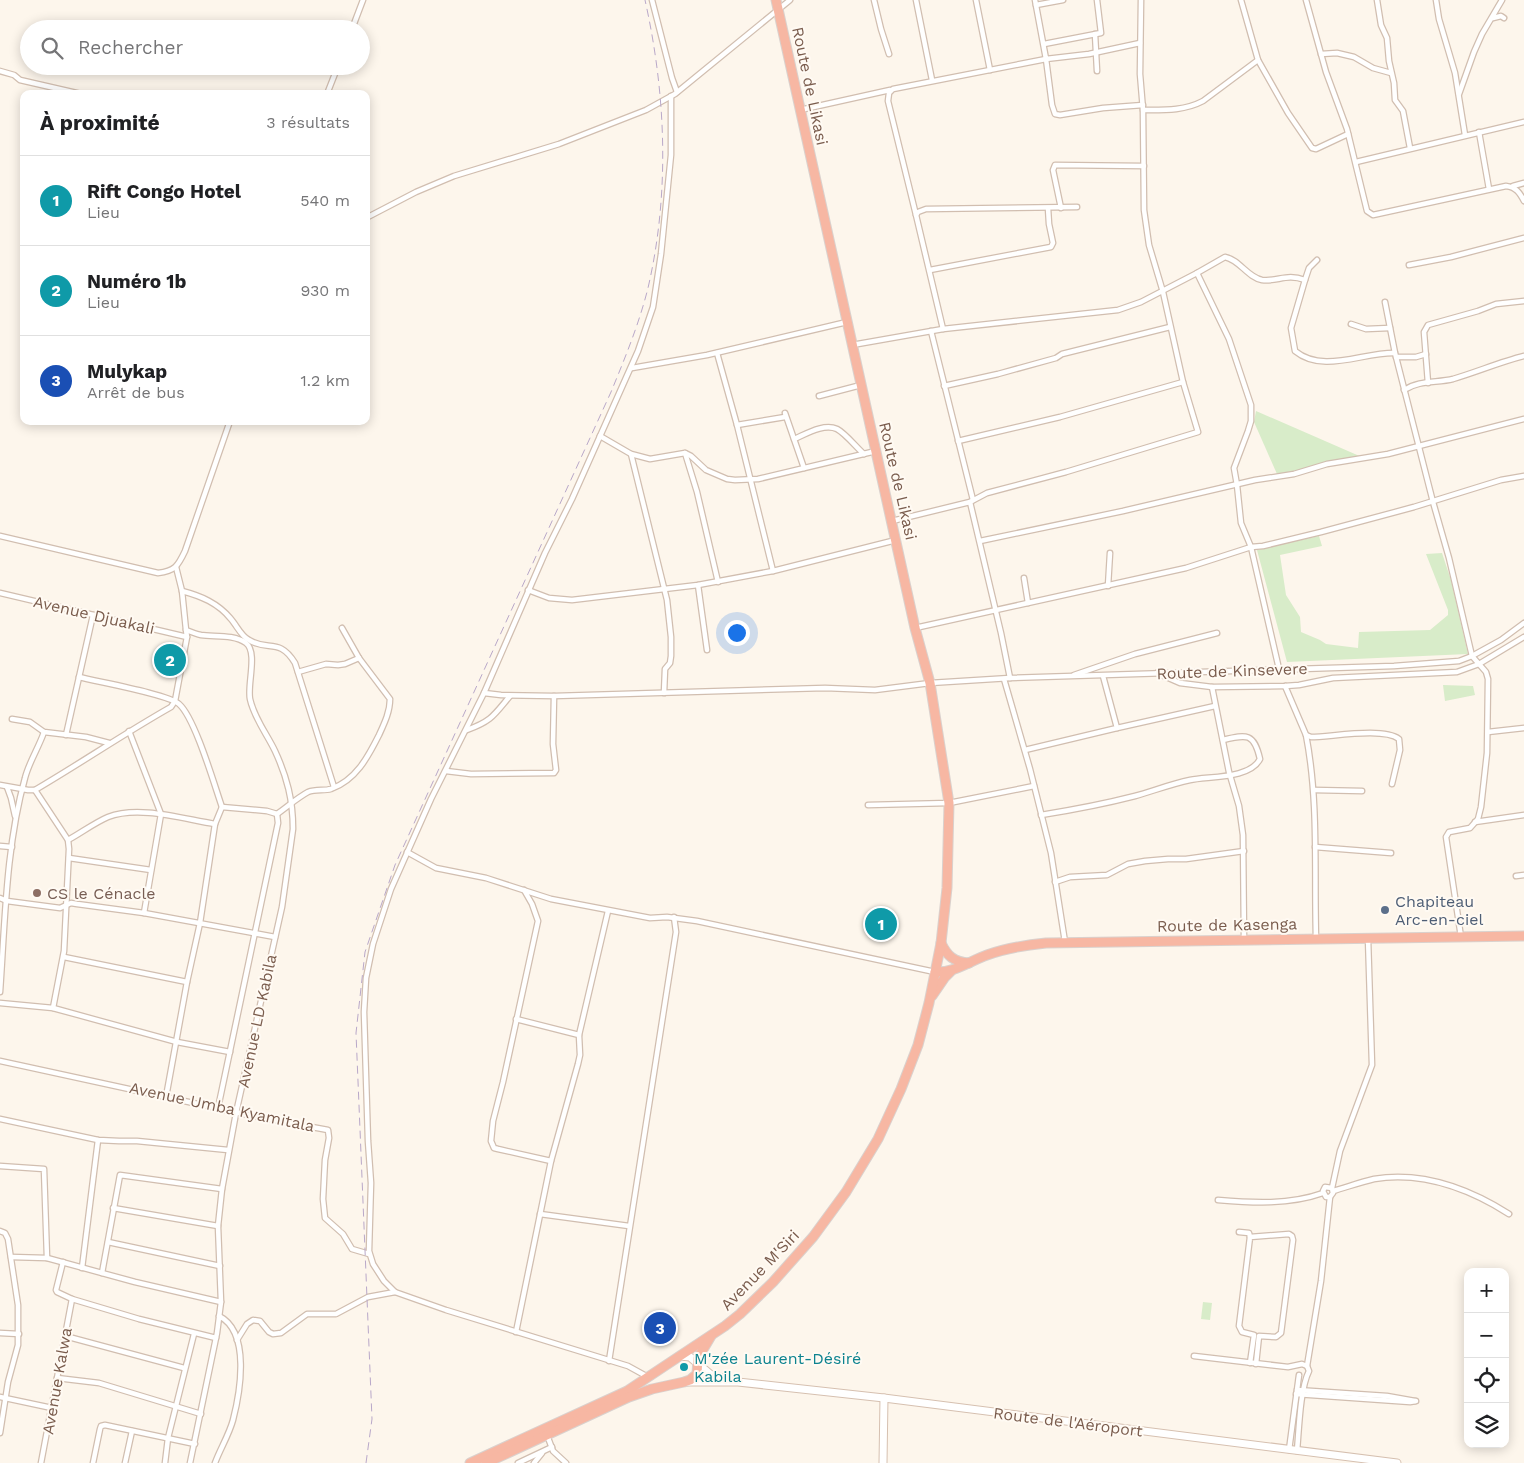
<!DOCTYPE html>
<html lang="fr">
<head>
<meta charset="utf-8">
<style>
  body { margin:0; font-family:"Work Sans",sans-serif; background:#f6f6f6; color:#202124 }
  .controls { position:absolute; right:15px; bottom:15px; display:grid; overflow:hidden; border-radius:10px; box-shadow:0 2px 12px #0003 }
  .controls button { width:45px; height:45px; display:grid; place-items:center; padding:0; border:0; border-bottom:1px solid #e0e0e0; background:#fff; color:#202124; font:25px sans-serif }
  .you { position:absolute; left:736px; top:632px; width:18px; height:18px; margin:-12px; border:4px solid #fff; border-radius:50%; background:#1a73e8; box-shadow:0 0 0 8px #1a73e833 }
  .badge { display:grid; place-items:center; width:32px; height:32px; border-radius:50%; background:#111827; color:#fff; font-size:16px; font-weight:700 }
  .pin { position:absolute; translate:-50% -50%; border:2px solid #fff; box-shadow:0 1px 5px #0006 }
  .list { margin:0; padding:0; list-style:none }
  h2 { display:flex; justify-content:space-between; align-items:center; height:65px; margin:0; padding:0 20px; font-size:21px }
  h2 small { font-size:16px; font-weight:400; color:#757577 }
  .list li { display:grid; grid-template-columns:32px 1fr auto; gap:15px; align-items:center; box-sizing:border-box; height:90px; padding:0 20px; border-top:1px solid #e0e0e0 }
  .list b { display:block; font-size:19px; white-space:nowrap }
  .list p { margin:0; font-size:16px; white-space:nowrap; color:#757577 }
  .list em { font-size:16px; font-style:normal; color:#757577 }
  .icon { flex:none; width:28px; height:28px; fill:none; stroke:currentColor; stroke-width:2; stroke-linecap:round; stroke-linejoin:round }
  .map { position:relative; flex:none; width:1524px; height:1463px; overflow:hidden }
  .search { position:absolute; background:#fff; box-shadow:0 2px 12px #0003; left:20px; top:20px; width:350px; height:55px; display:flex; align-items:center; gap:12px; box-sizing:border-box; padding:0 18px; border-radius:28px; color:#757577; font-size:19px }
  .panel { position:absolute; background:#fff; box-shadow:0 2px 12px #0003; left:20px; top:90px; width:350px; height:335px; border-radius:10px }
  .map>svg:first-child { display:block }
  .green { fill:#d8ecc9 }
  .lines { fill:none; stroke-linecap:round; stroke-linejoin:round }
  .street-casing { stroke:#d1beb0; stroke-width:7 }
  .secondary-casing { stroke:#d6c0b0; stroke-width:9 }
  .highway-casing { stroke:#dad1cd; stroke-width:11 }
  .street { stroke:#fff; stroke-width:4.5 }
  .secondary { stroke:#fff; stroke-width:7 }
  .highway { stroke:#f7b7a3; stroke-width:9 }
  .rail { stroke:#b9a8c9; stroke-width:1; stroke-dasharray:8 5; stroke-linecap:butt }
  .education-dot { fill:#8d6e63; stroke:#fffaf3; stroke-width:2 }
  .service-dot { fill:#5c6f8a; stroke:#fffaf3; stroke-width:2 }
  .culture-dot { fill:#0f9aa8; stroke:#fffaf3; stroke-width:2 }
  .labels { text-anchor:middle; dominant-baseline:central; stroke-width:4; stroke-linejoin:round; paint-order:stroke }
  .street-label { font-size:16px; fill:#7a5c4d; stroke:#fffaf3 }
  .education-label { font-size:16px; fill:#785e54; stroke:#fffaf3; text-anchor:start }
  .service-label { font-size:16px; fill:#4e5e75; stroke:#fffaf3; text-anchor:start }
  .culture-label { font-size:16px; fill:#0d838f; stroke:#fffaf3; text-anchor:start }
</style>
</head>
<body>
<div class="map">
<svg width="1524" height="1463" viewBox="0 0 1524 1463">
  <rect width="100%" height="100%" fill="#fdf6ec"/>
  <g class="green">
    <polygon points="1256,411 1364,458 1277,474 1254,422"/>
    <polygon points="1319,536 1322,546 1280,555 1286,595 1300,617 1301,632 1320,640 1326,644 1358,648 1359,632 1430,630 1448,615 1448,610 1426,554 1442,553 1451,580 1468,654 1287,662 1257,550"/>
    <polygon points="1443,685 1473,686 1475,695 1445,701"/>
    <polygon points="1203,1302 1212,1303 1210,1320 1201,1319"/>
  </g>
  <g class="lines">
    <defs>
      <g id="street">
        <polyline points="652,0 672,78 677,92"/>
        <polyline points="874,0 881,29 889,54"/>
        <polyline points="916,0 932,80"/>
        <polyline points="976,0 990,70"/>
        <polyline points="1035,0 1046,59 1089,54 1140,43"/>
        <polyline points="1241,0 1258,60 1288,113 1312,148 1316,149 1348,134"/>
        <path d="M1306,0L1326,72L1347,129L1367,211L1373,215L1506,186C1516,187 1520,193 1524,201"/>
        <polyline points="1377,0 1381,25 1387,38 1389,61 1394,83 1395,100 1403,111 1410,148"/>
        <polyline points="1436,0 1439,19 1455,73 1465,135"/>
        <polyline points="1036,5 1063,0"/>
        <polyline points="1493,18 1501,16 1504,18"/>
        <polyline points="352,29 363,0"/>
        <polyline points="1095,34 1097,71"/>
        <polyline points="1044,44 1101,33 1097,0"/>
        <polyline points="1321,54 1337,53 1354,57 1373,68 1391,73"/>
        <polyline points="0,71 14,75 20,80 81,94"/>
        <polyline points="327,94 338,66"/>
        <polyline points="1459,94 1474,52 1482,34 1502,0"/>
        <polyline points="800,110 890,90"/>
        <path d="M1143,110C1164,110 1184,111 1203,101L1258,60"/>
        <polyline points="1479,132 1489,189"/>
        <polyline points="1356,162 1524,122"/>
        <polyline points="1513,186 1524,183"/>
        <polyline points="1061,208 1053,170 1055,165 1144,166"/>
        <polyline points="916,215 888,101 889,93 893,89 1046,59 1052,105 1055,114 1060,115 1103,108 1143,105"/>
        <polyline points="366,218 416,192 454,176 559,144 646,110 675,94 790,0"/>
        <polyline points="1409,265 1451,257 1524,238"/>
        <polyline points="930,270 1051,247 1053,243 1049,224 1048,208"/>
        <polyline points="1305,280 1309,268 1317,260"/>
        <polyline points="1385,302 1395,353 1433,502 1449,558 1472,656 1486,672 1488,679 1487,753 1481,807 1478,819 1470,828 1449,832 1446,837 1461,937"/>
        <polyline points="1351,324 1366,329 1390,328"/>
        <polyline points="943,329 916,215 918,212 926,209 1077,207"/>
        <polyline points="931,331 973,500"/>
        <polyline points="852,345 943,329 1118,310 1141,302 1197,273"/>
        <polyline points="717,353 737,425 785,417"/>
        <polyline points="1396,357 1416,357 1426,354"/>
        <polyline points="632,368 707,355 847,322"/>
        <polyline points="1428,383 1424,332 1428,325 1478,311 1496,304 1524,301"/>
        <polyline points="944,386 998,374 1056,358 1062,354 1170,327"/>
        <path d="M1404,390C1419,380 1437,383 1453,379C1477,372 1500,362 1524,356"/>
        <polyline points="819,396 861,385"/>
        <polyline points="785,413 804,468"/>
        <polyline points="737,425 773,571"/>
        <polyline points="600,436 631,454 650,459 685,453 691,456 706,470 727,479 735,480 758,479 876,451"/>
        <path d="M794,439C806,434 824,423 837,429C845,433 857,448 864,454"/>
        <polyline points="958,441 1060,417 1183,382"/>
        <polyline points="685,453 697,492 718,582"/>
        <polyline points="631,454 667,600 671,637 671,656 670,663 665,669 664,693"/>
        <polyline points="970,502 1001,633 1010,678"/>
        <polyline points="892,521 970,502 987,493 1066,472 1198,432 1183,382 1163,292 1149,245 1144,210 1143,110 1140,74 1141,0"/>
        <path d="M0,536L158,573C175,571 178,566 185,551L230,421"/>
        <polyline points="980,541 1123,511 1255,480 1294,474 1327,464 1388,454 1524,419"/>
        <path d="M176,567L182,591L186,630C191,632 196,634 201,635C214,637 234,634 246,643C258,652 247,685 250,699C254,718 267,734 275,751C287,777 293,800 293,829L282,907L236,1113L222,1189L218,1226L221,1302L217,1333L190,1463"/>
        <polyline points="1024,578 1028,603"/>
        <polyline points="698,585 707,650"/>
        <polyline points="1108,586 1110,553"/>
        <polyline points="528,590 549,598 572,600 698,585 773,571 896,540"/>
        <path d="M182,591C201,596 218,603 231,619C237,626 241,636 249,640C268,652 279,637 295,663L334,787"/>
        <polyline points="0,593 187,637"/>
        <polyline points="915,628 1186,568 1251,547 1263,546 1321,532 1414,507 1501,480 1524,476"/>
        <path d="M1279,669L1251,547L1241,523L1237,485L1234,468L1248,431L1251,421V405L1229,339L1197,273L1225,257C1240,260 1247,277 1262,280C1278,282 1286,273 1305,280L1291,328L1295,351C1323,374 1363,352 1395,353"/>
        <polyline points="298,672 326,664 338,665 345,664 359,658"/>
        <polyline points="1157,673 1180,683 1212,687 1285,686 1299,685 1333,678 1457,672 1479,664 1524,637"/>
        <polyline points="1074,675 1135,654 1217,633"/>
        <path d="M79,677C98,682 168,694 179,704C195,718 214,784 222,807"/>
        <polyline points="1004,679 1030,769 1051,853 1065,942"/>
        <path d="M1285,686L1306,735L1311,737C1331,737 1383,727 1399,739L1400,750L1392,784"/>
        <polyline points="1212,687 1229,772 1239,806 1243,835 1244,940"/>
        <polyline points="484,693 501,695 554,696 825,688 875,690 930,683 1010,678 1394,666 1459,661 1472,656 1501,640 1524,623"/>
        <polyline points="12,719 30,722 44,732 86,737 109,743"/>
        <polyline points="1117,728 1215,706"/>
        <path d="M467,730C492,721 494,715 510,696"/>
        <polyline points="129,731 161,814 144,913"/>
        <polyline points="1488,732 1524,728"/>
        <polyline points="66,735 93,615"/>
        <path d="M1306,735C1319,802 1314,871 1316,938"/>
        <polyline points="1025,750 1117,728 1103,676"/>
        <polyline points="446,771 471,774 554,773 556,770 553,744 554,696"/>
        <path d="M0,785L28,790H35C81,763 125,733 171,707L175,701L187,637L186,630"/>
        <polyline points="7,787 11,798 15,816"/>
        <polyline points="35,790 68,840 69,849 64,951 53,1008"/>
        <polyline points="1314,790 1362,791"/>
        <polyline points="868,805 949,803 1034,786"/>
        <path d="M277,814C287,807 297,798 308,792C316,789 324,791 331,789C356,780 368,757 379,735C384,724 390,712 390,699L359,658L342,628"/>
        <path d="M1041,815C1072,810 1104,804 1135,796C1153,791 1171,784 1190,780C1209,776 1250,779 1260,759C1254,733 1247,734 1223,740"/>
        <polyline points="1475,822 1524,815"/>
        <path d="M68,840C81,833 94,823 108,817C139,805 183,819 215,824L222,807L267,811L277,814"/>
        <polyline points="0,846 12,847"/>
        <polyline points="1315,847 1391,853"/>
        <polyline points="407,852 436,868 486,878 551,899 650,918 667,917 697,921 935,972"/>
        <polyline points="69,858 151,870"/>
        <polyline points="1516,876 1524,875"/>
        <polyline points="1055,882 1070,877 1107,875 1128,864 1145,861 1168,859 1186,859 1244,851"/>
        <polyline points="524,890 532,904 538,921 503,1082 493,1121 491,1141 494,1148 498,1149 551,1161"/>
        <polyline points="0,898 7,901 60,908 71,903 77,904 144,913 275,937"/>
        <polyline points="64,957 187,982"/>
        <path d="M0,992C5,922 6,846 25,778C29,762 39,747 44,732"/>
        <polyline points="0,1003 53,1008 177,1042 230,1052"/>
        <polyline points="516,1019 579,1035 580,1055 578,1064 551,1161 516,1332"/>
        <polyline points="579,1035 608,911"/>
        <polyline points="0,1061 253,1116 328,1130 329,1138 325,1160 323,1199 325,1218 343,1234 352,1249 369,1254"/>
        <polyline points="166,1097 187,982 200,923 215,824"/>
        <polyline points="218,1108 278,823 277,814"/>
        <polyline points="0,1119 98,1140 119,1141 137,1141 228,1150"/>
        <polyline points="0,1166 44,1169 47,1258"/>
        <path d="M1333,1191C1347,1187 1361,1182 1374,1179C1423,1171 1468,1188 1509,1214"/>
        <polyline points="1330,1197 1326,1197 1323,1191 1325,1187 1332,1188"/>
        <path d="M1218,1200C1253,1203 1289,1205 1323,1193"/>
        <polyline points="113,1208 218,1226"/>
        <polyline points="540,1214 629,1226"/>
        <polyline points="0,1231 5,1233 8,1239 18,1305 18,1345 8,1382 0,1433"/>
        <polyline points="1239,1232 1249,1233 1250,1237"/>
        <polyline points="108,1242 220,1266"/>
        <polyline points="11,1257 47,1258 135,1282 221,1302"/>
        <polyline points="63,1262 56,1290 57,1292 72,1299 139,1319 216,1338"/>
        <polyline points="82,1268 98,1140"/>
        <polyline points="102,1273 120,1175 222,1189"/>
        <polyline points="0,1333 19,1334"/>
        <polyline points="65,1336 184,1368"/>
        <polyline points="237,1340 247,1324 253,1320 260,1321 269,1332 273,1334 281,1333 307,1314 336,1314 368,1297 395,1292"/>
        <path d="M1194,1356L1288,1367L1302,1364L1307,1366L1309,1371C1300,1389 1299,1429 1297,1451"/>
        <polyline points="609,1361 676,932 674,917"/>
        <polyline points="1250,1363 1254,1335 1242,1332 1239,1326 1250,1237 1289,1234 1292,1236 1293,1240 1281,1333 1276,1337 1259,1336 1256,1364"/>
        <polyline points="1307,1366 1321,1281 1330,1197 1333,1193 1332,1188 1340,1151 1372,1065 1368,938"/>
        <polyline points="648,1377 628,1366 446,1310 395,1292 384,1281 373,1264 369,1251 371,1183 368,1141 364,1012 366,978 373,944 391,889 431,799 484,693 545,553 572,499 638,351 653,307 661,254 671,155 671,96"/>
        <polyline points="57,1378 99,1383 201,1414"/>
        <polyline points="1297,1390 1387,1396 1415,1401"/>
        <polyline points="1296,1394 1410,1402 1416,1401"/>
        <polyline points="0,1397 52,1408"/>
        <polyline points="547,1435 553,1451 566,1463"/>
        <polyline points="1289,1450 1299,1375"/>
        <polyline points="41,1463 72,1299"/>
        <polyline points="93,1463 100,1429 101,1426 105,1425 195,1444"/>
        <polyline points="125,1463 132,1431"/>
        <polyline points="165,1463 168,1438 194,1334"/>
        <path d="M215,1463C220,1449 229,1435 233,1420C240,1393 251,1332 219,1316"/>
        <polyline points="518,1463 552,1447"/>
        <polyline points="534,1463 542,1453"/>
      </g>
      <g id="secondary">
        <polyline points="679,1356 690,1357 710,1374 726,1379"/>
        <polyline points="687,1382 738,1382 884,1398 1397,1463"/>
        <polyline points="883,1463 884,1398"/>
      </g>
      <g id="highway">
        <path d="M941,943C947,956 954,962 969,963"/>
        <path d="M935,972C954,973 970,961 987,955C1006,948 1026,945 1046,943L1524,936"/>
        <polyline points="932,996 945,977 951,971"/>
        <polyline points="470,1463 627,1391 725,1326 740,1314 773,1282 813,1237 846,1192 878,1139 901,1089 918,1045 929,1003 941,943 947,888 949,803 930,683 915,628 776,0"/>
        <polyline points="486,1463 629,1397 652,1389 684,1382 690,1380 697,1374 698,1358 711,1336"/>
      </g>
    </defs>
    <use href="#street" class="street-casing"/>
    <use href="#secondary" class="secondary-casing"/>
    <use href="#highway" class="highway-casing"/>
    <use href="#street" class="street"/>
    <use href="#secondary" class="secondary"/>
    <use href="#highway" class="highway"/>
    <path class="rail" d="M366,1463L372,1419L356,1033L365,952L395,865L611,392C625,358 639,324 648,288C670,193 666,94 645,0"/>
  </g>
  <circle class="education-dot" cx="37" cy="893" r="5"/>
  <circle class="service-dot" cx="1385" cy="910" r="5"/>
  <circle class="culture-dot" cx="684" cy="1367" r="5"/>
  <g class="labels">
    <g class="street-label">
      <text transform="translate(810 86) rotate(78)">Route de Likasi</text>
      <text transform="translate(898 481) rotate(77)">Route de Likasi</text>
      <text transform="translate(94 615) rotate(13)">Avenue Djuakali</text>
      <text transform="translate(1232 671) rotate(-2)">Route de Kinsevere</text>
      <text transform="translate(1227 925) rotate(-1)">Route de Kasenga</text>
      <text transform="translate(257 1021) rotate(-78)">Avenue LD Kabila</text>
      <text transform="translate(222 1107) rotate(12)">Avenue Umba Kyamitala</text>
      <text transform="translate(760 1270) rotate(-46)">Avenue M'Siri</text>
      <text transform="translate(57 1381) rotate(-80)">Avenue Kalwa</text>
      <text transform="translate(1068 1422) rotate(7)">Route de l'Aéroport</text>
    </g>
    <g class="education-label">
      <text x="47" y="893">CS le Cénacle</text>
    </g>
    <g class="service-label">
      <text x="1395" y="901">Chapiteau<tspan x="1395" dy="18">Arc-en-ciel</tspan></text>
    </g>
    <g class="culture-label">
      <text x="694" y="1358">M'zée Laurent-Désiré<tspan x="694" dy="18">Kabila</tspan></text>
    </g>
  </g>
</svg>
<div class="controls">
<button>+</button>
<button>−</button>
<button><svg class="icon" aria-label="locate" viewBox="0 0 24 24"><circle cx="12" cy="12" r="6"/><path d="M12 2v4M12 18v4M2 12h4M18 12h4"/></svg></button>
<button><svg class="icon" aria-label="layers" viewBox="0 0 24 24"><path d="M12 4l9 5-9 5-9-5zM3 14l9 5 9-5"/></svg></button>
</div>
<div class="you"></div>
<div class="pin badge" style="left:881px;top:924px;background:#0f9aa8">1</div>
<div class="pin badge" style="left:170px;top:660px;background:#0f9aa8">2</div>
<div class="pin badge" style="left:660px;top:1328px;background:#1a4fb4">3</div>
<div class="search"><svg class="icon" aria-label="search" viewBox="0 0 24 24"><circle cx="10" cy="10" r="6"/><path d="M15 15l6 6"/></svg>Rechercher</div>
<section class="panel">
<h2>À proximité<small>3 résultats</small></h2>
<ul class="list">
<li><span class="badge" style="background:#0f9aa8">1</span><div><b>Rift Congo Hotel</b><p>Lieu</p></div><em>540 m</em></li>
<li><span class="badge" style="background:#0f9aa8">2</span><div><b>Numéro 1b</b><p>Lieu</p></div><em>930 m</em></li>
<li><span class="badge" style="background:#1a4fb4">3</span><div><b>Mulykap</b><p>Arrêt de bus</p></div><em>1.2 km</em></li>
</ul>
</section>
</div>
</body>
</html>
